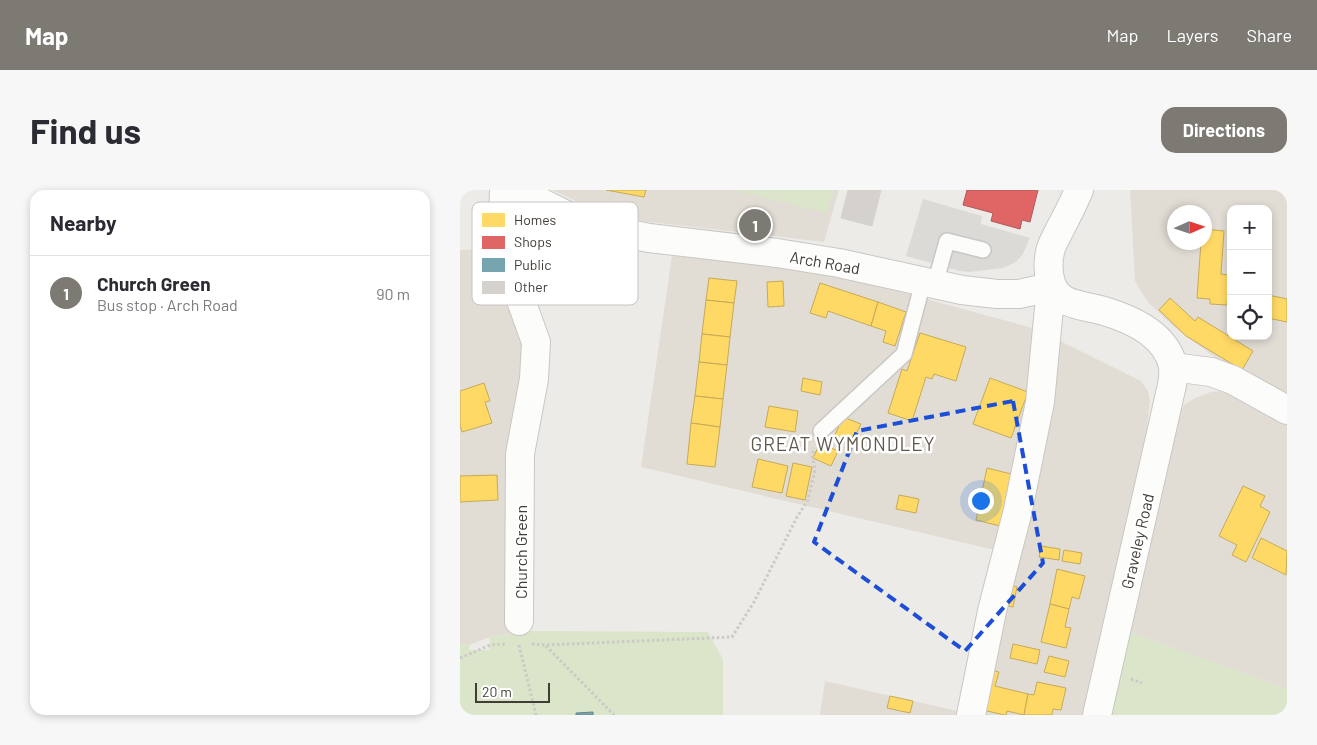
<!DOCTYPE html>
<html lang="en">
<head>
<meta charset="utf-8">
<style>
  body { margin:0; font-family:Barlow,sans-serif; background:#f7f7f7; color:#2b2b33 }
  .controls { position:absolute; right:15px; top:15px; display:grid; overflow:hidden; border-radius:10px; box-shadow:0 2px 8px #0003 }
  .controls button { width:45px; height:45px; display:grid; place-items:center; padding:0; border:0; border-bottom:1px solid #e1e1e2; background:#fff; color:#2b2b33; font:25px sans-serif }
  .compass { position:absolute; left:707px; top:15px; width:45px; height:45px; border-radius:50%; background:#fff; box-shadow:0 2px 8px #0003; rotate:87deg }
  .scale { position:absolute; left:15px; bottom:12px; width:75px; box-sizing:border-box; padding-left:5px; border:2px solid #413c35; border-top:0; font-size:14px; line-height:18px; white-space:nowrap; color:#413c35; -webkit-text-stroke:4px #fff; paint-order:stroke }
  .you { position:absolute; left:520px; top:310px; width:18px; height:18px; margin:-12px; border:4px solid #fff; border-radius:50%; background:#1a73e8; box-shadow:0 0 0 8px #1a73e833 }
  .badge { display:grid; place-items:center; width:32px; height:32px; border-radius:50%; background:#7d7973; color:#fff; font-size:16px; font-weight:700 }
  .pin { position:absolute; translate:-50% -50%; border:2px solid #fff; box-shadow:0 1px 5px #0006 }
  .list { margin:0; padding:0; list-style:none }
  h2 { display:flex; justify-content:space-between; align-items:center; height:65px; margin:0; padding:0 20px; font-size:21px }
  h2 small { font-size:16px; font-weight:400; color:#7c7c81 }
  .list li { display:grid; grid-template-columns:32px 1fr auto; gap:15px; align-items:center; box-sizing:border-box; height:75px; padding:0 20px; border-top:1px solid #e1e1e2 }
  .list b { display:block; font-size:19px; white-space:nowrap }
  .list p { margin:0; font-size:16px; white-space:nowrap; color:#7c7c81 }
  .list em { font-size:16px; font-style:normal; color:#7c7c81 }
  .icon { flex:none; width:28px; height:28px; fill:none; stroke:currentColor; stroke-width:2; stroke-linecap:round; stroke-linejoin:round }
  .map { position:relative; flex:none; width:827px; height:525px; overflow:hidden; border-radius:15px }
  header { display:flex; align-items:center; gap:30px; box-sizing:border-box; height:70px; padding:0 25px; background:#7d7973; color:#fff }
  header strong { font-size:24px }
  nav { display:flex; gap:28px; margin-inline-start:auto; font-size:18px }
  .intro { display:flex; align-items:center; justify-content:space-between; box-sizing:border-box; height:120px; padding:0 30px }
  h1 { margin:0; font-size:35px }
  .button { padding:12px 22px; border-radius:15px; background:#7d7973; color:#fff; font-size:18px; font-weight:700 }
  main { display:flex; gap:30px; padding:0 30px }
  aside { flex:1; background:#fff; border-radius:15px; box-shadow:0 2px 8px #0003 }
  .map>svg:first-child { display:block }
  .residential { fill:#e1ddd5; fill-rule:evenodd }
  .green { fill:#dae5c9 }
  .parking { fill:#dcdad7 }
  .homes { fill:#ffd966; stroke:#c6aa57 }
  .shops { fill:#e06666; stroke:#b05957 }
  .public { fill:#76a5af; stroke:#66868a }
  .building { fill:#d5d2ce; stroke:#d5d2cd }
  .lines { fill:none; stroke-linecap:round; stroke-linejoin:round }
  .service-casing { stroke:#c9c7c3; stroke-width:18 }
  .minor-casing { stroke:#c9c7c3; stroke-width:30 }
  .tertiary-casing { stroke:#c9c7c3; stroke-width:30 }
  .path { stroke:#cbcac6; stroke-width:3; stroke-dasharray:2.5 2.5; stroke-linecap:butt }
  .service { stroke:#fcfcfb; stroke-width:15 }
  .minor { stroke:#fcfcfb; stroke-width:28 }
  .tertiary { stroke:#fcfcfb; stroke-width:28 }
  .marked { fill:none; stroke:#1d4ed8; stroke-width:4; stroke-dasharray:10 6; stroke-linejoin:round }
  .labels { text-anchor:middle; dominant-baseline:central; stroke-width:5; stroke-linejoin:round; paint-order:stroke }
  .street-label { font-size:16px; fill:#413c35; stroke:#fff }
  .quarter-label { font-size:19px; letter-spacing:1px; fill:#62594d; stroke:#fff }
  .key { fill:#fff; stroke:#c6c4c2; stroke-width:1 }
  .key-label { font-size:14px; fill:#413c35 }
</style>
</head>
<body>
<header>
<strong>Map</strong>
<nav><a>Map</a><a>Layers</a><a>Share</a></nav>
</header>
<div class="intro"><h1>Find us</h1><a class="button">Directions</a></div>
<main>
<aside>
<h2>Nearby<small></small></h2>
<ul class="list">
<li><span class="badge">1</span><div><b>Church Green</b><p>Bus stop · Arch Road</p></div><em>90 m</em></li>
</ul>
</aside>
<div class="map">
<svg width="827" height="525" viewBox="0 0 827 525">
  <rect width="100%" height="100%" fill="#edebe7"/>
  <g class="residential">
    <polygon points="92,0 379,0 364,52 182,31 142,23"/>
    <path d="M670,0H827V210L760,171L713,136L687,111L675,91ZM771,19H808V146H771ZM714,22H744V52H714Z"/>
    <polygon points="40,59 69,157 54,443 30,447 9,455 0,454 0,60"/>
    <polygon points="212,66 353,78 576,139 681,191 688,201 690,211 685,254 643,432 624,525 360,525 365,491 506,523 539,361 181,277"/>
    <polygon points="767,201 827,235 827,499 669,442 707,247 724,215 735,208 751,202"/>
  </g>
  <g class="green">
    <polygon points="274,0 373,0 367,23"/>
    <polygon points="73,441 248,442 263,469 263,525 0,525 0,454 9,455 9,460 29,460 30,447"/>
    <polygon points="669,442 827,499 827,525 649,525"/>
  </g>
  <polygon class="parking" points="463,9 522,26 521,34 570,48 563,64 556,72 543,78 510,82 499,81 446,66"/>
  <g class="homes">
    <polygon points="146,0 186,0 184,7"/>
    <polygon points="744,39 764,41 761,84 769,85 767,115 750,114 750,109 737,108 741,52 744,52"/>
    <polygon points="249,88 277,91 274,113 246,110"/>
    <polygon points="323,91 324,116 308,117 307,92"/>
    <polygon points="360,93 418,112 411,136 368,121 366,128 350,123"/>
    <polygon points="808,105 827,109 827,132 808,128"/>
    <polygon points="710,108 735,131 738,127 793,161 782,180 726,146 699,120"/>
    <polygon points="246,110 274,113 270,147 242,144"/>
    <polygon points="418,112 446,122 435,156 423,152 426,141 411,136"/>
    <polygon points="460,143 506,157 496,191 474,184 472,189 466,187 452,231 428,223 442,179 447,181"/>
    <polygon points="242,144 270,147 267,175 239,172"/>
    <polygon points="239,172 267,175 263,209 235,206"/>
    <polygon points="343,188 362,192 360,205 341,201"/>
    <polygon points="530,188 568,202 551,248 513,234"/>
    <polygon points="24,193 30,211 25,212 32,233 2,242 0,235 0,201"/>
    <polygon points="235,206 263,209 260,237 231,233"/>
    <polygon points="309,216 338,221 335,242 305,237"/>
    <polygon points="383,227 401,234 391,255 374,247"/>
    <polygon points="231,233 260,237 255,277 227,274"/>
    <polygon points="360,253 378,261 371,276 353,268"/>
    <polygon points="298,269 328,276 322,303 292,297"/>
    <polygon points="333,273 352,277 345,310 326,306"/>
    <polygon points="527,278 551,284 540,336 516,330"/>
    <polygon points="37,285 38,310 0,312 0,286"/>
    <polygon points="783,296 805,306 800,316 810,322 786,372 772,365 777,355 759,346"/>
    <polygon points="439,305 459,309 456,323 436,319"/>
    <polygon points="801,348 827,361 826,385 792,368"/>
    <polygon points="581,356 600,359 599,370 579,367"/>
    <polygon points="604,360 622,363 620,374 602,371"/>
    <polygon points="597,379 625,386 619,409 612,407 609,419 590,414"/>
    <polygon points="545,394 557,397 555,407 542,404"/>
    <polygon points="542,404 555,407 553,417 540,414"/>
    <polygon points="590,414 609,419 605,437 611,438 606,458 581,452"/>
    <polygon points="553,454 580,460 577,474 550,468"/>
    <polygon points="589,466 609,471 605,487 584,482"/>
    <polygon points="524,478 539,482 535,496 568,504 564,525 547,521 546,525 544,525 515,518"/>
    <polygon points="577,492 606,498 601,520 593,519 592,525 564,525 568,504 574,505"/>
    <polygon points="430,506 453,511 450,523 427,518"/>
  </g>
  <polygon class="shops" points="507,0 578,0 570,32 562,30 560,39 531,31 533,23 503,15"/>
  <polygon class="public" points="133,522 133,525 116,525 116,523"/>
  <polygon class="building" points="388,0 421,0 412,36 381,28"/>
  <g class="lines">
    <defs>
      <g id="service">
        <polyline points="475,94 487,51 523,60"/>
        <polyline points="361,241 444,164 463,92"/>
      </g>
      <g id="minor">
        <polyline points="44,0 43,29 55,94 76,152 74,189 60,264 59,431"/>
        <polyline points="511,525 532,421 558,320 580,212 591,97"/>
      </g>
      <g id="tertiary">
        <polyline points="56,0 108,26 149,40 189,48 317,63 379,73 502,100 537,104 559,104 591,97"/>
        <path d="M619,0C613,14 606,28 599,41C596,48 591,55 590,62C588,71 588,80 590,89C596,117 622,114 644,121C671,129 706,145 713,176C714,182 713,189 712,195L637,525"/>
        <polyline points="713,177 751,182 773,190 827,220"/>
      </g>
    </defs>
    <use href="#service" class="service-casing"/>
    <use href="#minor" class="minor-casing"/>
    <use href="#tertiary" class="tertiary-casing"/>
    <g class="path">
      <polyline points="72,454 85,455 272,447 294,412 337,327 348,310 355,280 352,265 354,258"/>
      <polyline points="59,455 76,525"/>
      <polyline points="86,456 154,525"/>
      <polyline points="0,468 30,455 46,454"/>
      <polyline points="671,489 682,493"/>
    </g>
    <use href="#service" class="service"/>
    <use href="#minor" class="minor"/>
    <use href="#tertiary" class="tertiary"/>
  </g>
  <path class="marked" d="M553,211L583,373L505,461L354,352L397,241Z"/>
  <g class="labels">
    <g class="street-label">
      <text transform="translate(365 72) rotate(10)">Arch Road</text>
      <text transform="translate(677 351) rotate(-77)">Graveley Road</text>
      <text transform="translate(60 362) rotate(-90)">Church Green</text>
    </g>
    <g class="quarter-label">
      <text x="383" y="253">GREAT WYMONDLEY</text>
    </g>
  </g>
  <rect x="12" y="12" width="166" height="103" rx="8" class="key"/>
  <rect x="22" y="23" width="23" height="14" fill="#ffd966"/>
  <rect x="22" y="46" width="23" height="13" fill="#e06666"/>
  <rect x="22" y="68" width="23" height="14" fill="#76a5af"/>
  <rect x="22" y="91" width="23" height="13" fill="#d5d2ce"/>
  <g class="key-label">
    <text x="54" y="35">Homes</text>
    <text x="54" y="57">Shops</text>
    <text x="54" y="80">Public</text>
    <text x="54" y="102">Other</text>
  </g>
</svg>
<div class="controls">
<button>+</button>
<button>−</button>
<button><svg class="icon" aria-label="locate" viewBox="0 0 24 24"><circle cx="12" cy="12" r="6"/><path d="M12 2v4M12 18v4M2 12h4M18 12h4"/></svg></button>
</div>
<svg class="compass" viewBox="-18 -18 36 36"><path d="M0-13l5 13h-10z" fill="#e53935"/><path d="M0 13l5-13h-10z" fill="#7c7c81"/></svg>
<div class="scale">20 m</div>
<div class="you"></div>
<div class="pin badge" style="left:295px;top:35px">1</div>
</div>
</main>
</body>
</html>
